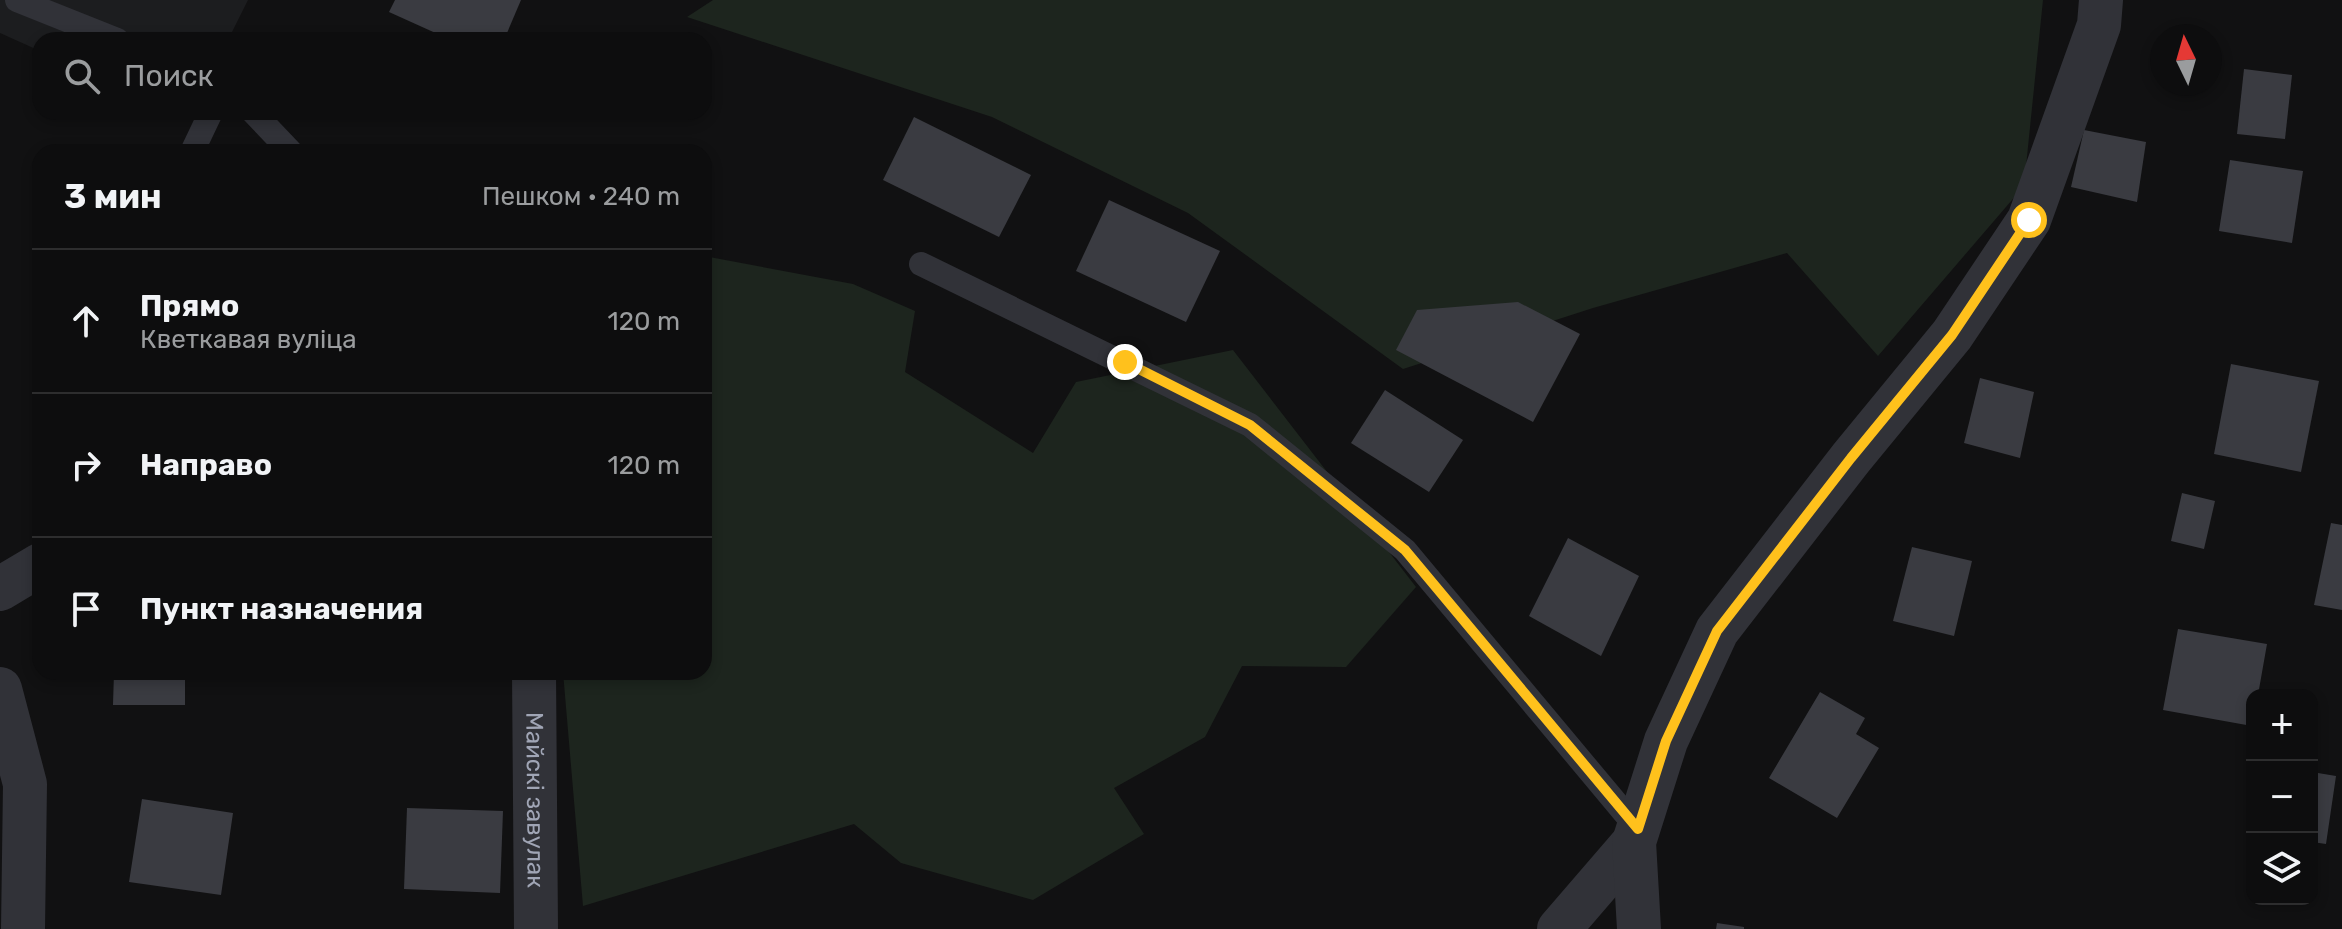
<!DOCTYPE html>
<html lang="ru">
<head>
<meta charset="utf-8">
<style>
  body { margin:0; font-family:Rubik,sans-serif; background:#161617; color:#f1f3f6 }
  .controls { position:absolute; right:24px; bottom:24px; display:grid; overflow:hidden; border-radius:16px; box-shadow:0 4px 12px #0003 }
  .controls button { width:72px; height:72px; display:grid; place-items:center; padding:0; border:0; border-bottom:2px solid #2d2d2e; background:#0d0d0e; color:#f1f3f6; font:40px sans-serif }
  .compass { position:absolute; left:2150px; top:24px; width:72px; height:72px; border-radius:50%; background:#0d0d0e; box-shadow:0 4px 12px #0003; rotate:355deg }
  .stop { position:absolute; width:24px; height:24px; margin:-18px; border:6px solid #ffc11c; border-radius:50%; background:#fff }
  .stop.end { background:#ffc11c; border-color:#fff; box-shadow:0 2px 8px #0008 }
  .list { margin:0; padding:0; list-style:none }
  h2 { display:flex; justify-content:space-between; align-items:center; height:104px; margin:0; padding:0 32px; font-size:34px }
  h2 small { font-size:26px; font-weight:400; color:#9a9c9e }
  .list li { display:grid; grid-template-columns:52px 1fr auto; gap:24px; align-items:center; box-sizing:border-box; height:144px; padding:0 32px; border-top:2px solid #2d2d2e }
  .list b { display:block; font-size:30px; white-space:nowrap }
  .list p { margin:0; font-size:26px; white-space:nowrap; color:#9a9c9e }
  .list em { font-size:26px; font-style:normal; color:#9a9c9e }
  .icon { flex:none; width:44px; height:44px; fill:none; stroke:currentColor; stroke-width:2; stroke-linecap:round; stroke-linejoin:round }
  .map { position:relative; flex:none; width:2342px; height:929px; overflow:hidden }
  .search { position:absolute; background:#0d0d0e; box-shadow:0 4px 12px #0003; left:32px; top:32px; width:680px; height:88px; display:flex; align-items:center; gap:20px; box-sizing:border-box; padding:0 28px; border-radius:24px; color:#9a9c9e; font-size:30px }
  .panel { position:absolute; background:#0d0d0e; box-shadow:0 4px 12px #0003; left:32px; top:144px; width:680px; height:536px; border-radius:24px }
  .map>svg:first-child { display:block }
  .built { fill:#1c1d1f }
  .green { fill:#1d251e }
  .building { fill:#3a3b41 }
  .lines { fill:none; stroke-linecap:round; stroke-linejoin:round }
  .lane { stroke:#313238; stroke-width:24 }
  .street { stroke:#313238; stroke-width:44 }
  .route { stroke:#ffc11c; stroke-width:10 }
  .labels { text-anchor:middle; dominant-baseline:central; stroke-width:8; stroke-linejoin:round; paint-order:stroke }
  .street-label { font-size:24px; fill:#a0a5b5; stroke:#0c0c0d }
</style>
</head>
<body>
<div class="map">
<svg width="2342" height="929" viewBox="0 0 2342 929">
  <rect width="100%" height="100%" fill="#111112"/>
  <polygon class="built" points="0,0 248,0 228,40 40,40 40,51 0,33"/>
  <g class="green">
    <polygon points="713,0 2043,0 2024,186 1878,356 1787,253 1593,308 1403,369 1188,213 992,117 687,17"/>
    <polygon points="704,256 853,284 915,311 905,372 1033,453 1076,382 1233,350 1416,587 1346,667 1242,666 1205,737 1114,788 1144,834 1033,900 901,863 854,824 583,906 563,672 704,672"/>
  </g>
  <g class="building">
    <polygon points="395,0 521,0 504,40 451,40 389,12"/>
    <polygon points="2244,69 2292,75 2285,139 2237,134"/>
    <polygon points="914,117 1031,175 999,237 883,180"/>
    <polygon points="2084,130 2146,142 2137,202 2071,187"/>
    <polygon points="2230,160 2303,171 2292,243 2219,231"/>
    <polygon points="1109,200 1220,251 1186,322 1076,271"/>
    <polygon points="1518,302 1580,334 1533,422 1396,350 1417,310"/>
    <polygon points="2231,364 2319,381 2301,472 2214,454"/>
    <polygon points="1980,378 2034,392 2020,458 1964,443"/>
    <polygon points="1385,390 1463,440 1429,492 1351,443"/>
    <polygon points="2182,493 2215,501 2204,549 2171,541"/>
    <polygon points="2331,523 2342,525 2342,610 2314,605"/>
    <polygon points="1568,538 1639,576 1601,656 1529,616"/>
    <polygon points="1912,547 1972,561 1954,636 1893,621"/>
    <polygon points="2178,629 2267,644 2258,695 2252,695 2252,726 2163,710"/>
    <polygon points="114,672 185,672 185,705 113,705"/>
    <polygon points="1820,692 1865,718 1856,734 1879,748 1837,818 1769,778"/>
    <polygon points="2312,772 2336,776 2326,844 2312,842"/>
    <polygon points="142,799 233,813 221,895 129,882"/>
    <polygon points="2250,804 2252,804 2252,833 2246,833"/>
    <polygon points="407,808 503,811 500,893 404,889"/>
    <polygon points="1717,923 1744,927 1744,929 1716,929"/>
  </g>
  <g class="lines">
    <g class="lane">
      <polyline points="17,0 117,40"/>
      <polyline points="253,112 291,152"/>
      <polyline points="192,152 211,112"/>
      <polyline points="921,264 1250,425 1405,550 1638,829"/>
    </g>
    <g class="street">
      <polyline points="0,589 40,565"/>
      <path id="s1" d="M534,672L536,929"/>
      <polyline points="0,689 25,784 23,929"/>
      <polyline points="1559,929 1634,842"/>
      <polyline points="1639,929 1634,842 1666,741 1717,631 1851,458 1952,335 2029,220 2099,25 2101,0"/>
    </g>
  </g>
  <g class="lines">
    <polyline class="route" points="1125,362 1250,425 1405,550 1638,829 1666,741 1717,631 1851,458 1952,335 2029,220"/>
  </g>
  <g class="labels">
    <g class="street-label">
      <text stroke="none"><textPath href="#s1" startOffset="128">Майскі завулак</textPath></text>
    </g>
  </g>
</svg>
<div class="controls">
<button>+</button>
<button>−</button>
<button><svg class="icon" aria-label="layers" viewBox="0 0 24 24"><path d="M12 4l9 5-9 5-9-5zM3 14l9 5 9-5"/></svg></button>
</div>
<svg class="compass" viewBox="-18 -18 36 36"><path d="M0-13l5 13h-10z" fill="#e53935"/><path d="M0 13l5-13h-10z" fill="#9a9c9e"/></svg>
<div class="stop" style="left:2029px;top:220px"></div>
<div class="stop end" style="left:1125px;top:362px"></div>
<div class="search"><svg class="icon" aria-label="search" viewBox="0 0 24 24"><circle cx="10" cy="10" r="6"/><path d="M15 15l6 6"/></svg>Поиск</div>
<section class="panel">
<h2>3 мин<small>Пешком · 240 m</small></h2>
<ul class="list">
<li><svg class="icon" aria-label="ahead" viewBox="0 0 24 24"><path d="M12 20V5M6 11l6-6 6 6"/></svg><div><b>Прямо</b><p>Кветкавая вуліца</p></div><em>120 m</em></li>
<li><svg class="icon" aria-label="right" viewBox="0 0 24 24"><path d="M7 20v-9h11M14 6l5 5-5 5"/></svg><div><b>Направо</b></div><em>120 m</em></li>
<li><svg class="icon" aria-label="arrive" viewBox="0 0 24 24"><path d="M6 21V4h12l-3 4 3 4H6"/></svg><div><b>Пункт назначения</b></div></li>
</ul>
</section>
</div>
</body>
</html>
